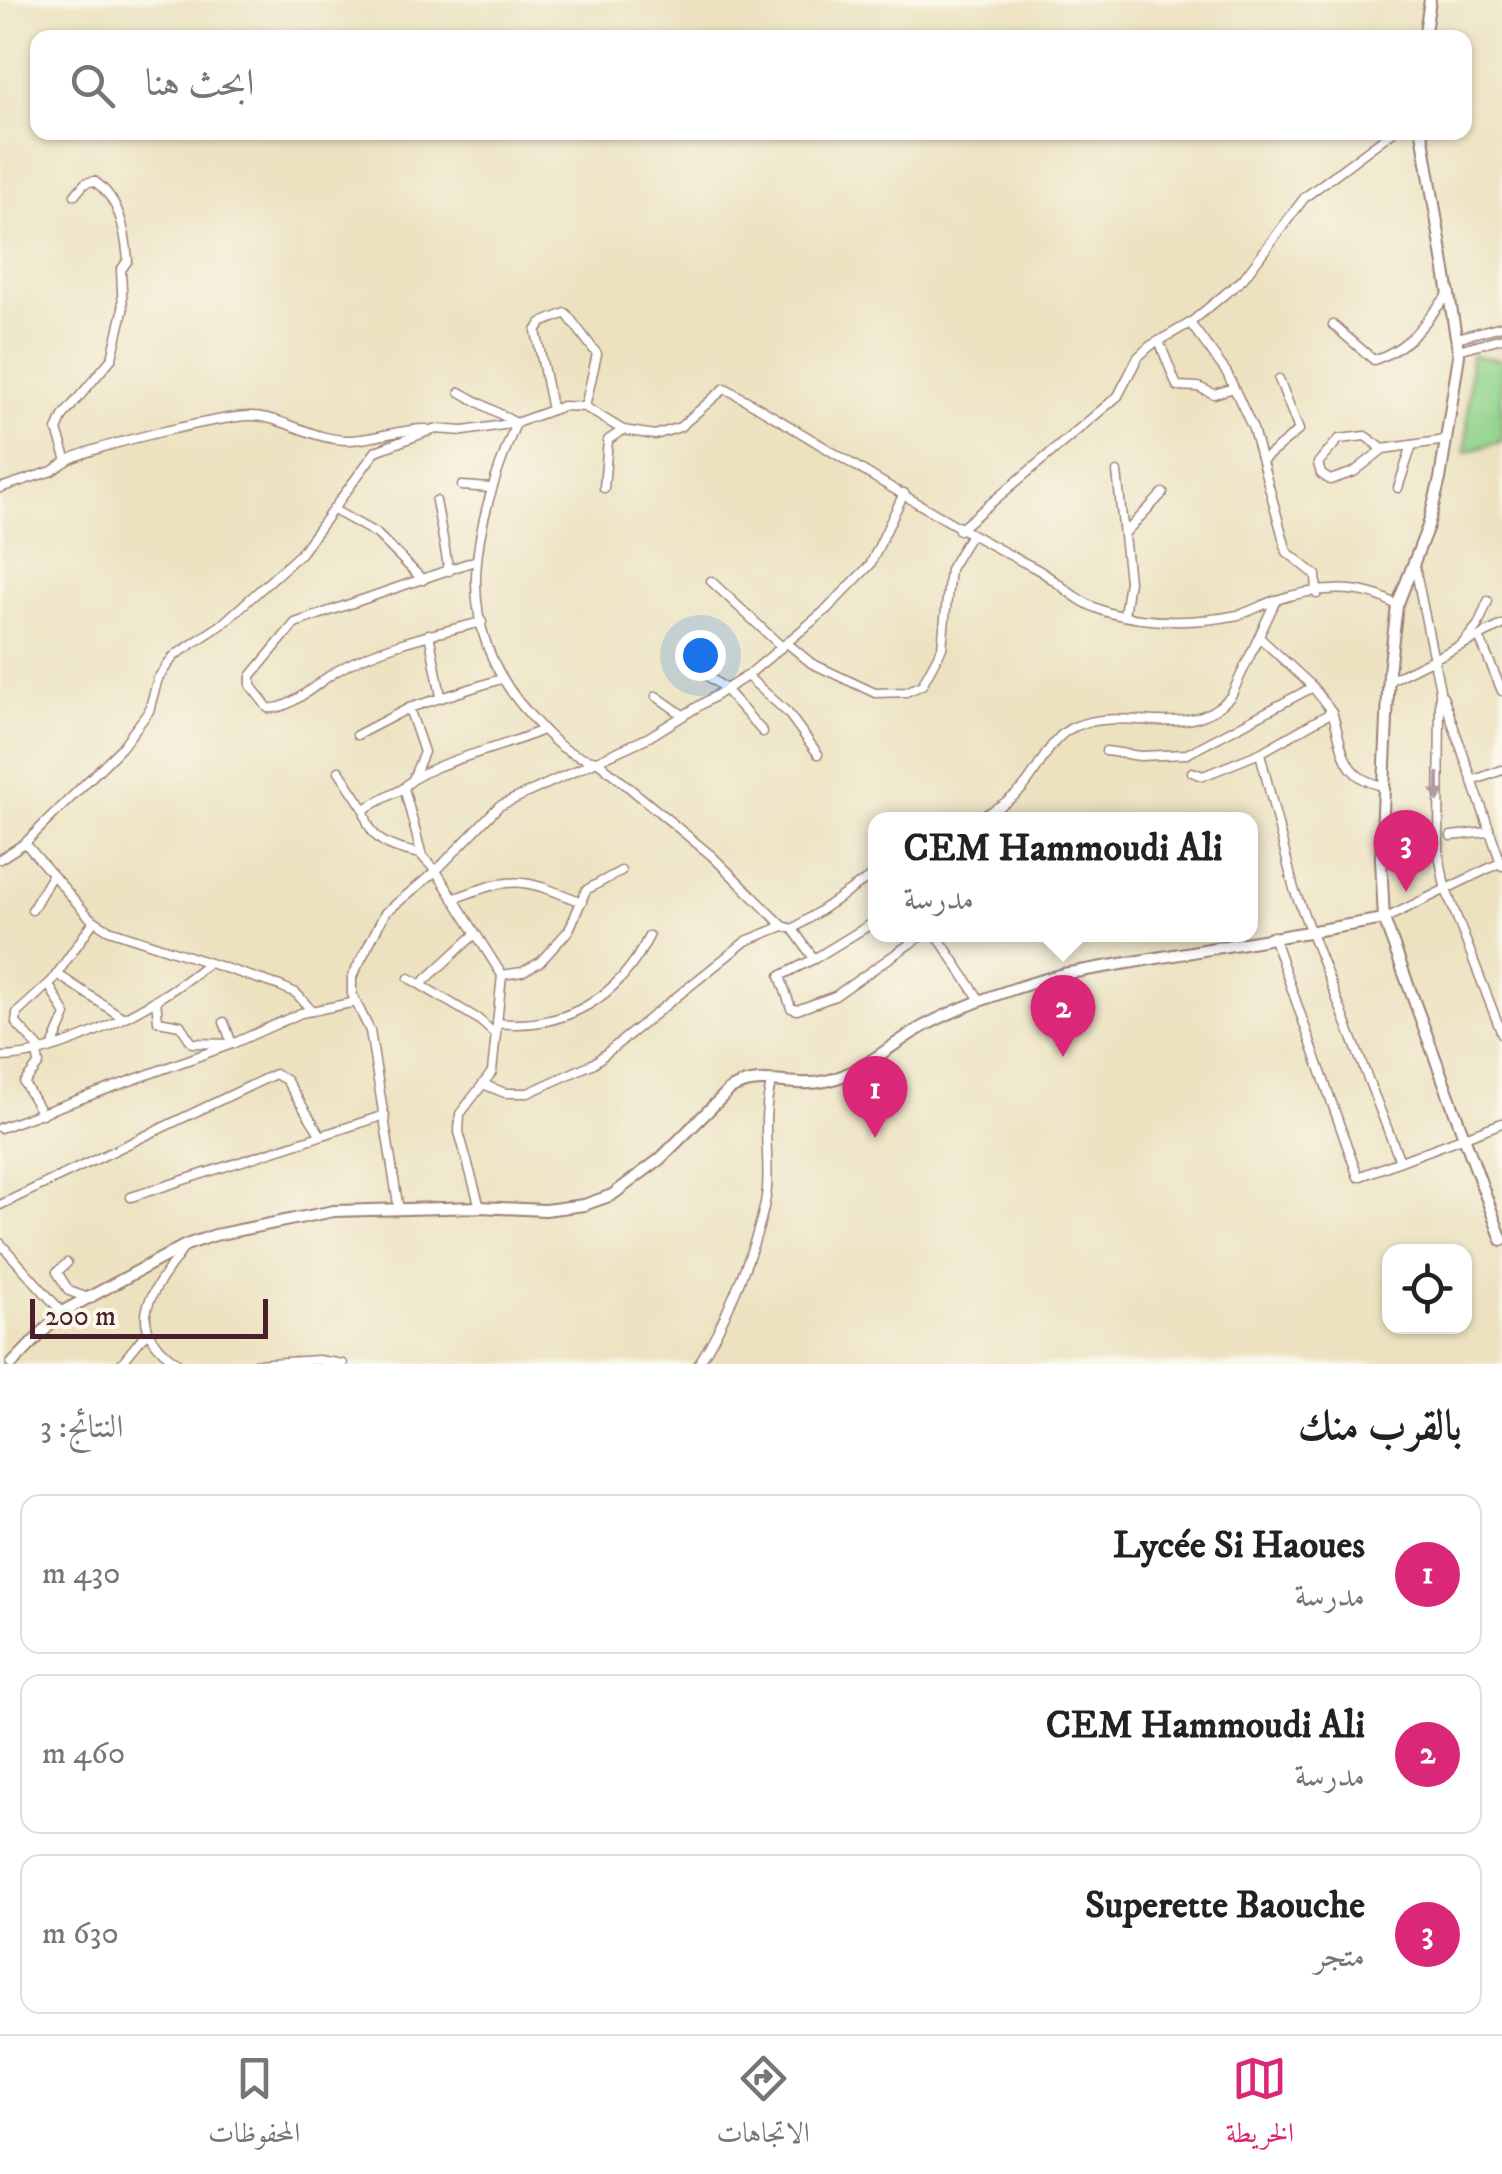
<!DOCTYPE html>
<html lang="ar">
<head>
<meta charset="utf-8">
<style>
  body { margin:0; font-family:"IM FELL DW Pica",Amiri,serif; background:#f6f6f6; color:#222; direction:rtl }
  .controls { position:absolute; right:30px; bottom:30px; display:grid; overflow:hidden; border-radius:20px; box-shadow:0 2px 8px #0004 }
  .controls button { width:90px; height:90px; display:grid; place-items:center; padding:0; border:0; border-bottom:2px solid #e0e0e0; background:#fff; color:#222; font:50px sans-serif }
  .scale { position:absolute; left:30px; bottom:25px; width:238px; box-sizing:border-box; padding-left:10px; border:5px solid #4a1f2b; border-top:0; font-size:28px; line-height:35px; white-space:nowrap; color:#4a1f2b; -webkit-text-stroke:8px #fbf7ec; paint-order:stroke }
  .you { position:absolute; left:700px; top:655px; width:35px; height:35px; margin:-25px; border:8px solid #fff; border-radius:50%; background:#1a73e8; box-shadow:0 0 0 15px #1a73e833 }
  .badge { display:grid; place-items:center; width:65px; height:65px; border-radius:50%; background:#db2777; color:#fff; font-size:32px; font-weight:700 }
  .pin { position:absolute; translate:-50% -82px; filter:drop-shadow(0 2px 5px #0008) }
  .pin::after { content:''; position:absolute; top:52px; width:35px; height:30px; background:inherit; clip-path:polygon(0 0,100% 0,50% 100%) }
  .popup { position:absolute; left:868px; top:812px; width:390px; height:130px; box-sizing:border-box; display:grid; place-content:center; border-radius:20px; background:#fff; filter:drop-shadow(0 2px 8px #0005); font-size:32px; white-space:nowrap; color:#767676 }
  .popup b { font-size:38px; color:#222 }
  .popup::after { content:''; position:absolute; left:50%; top:100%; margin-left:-20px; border:20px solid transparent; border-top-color:#fff }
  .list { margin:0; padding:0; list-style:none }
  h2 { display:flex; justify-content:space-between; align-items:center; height:130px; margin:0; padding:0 40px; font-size:42px }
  h2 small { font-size:32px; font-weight:400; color:#767676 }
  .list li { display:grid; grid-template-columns:65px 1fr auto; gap:30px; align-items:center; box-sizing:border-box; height:160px; margin:0 20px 20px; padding:0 20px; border:2px solid #e0e0e0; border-radius:20px }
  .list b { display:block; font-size:38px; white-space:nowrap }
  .list p { margin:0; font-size:32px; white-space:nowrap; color:#767676 }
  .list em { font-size:32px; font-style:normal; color:#767676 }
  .icon { flex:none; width:55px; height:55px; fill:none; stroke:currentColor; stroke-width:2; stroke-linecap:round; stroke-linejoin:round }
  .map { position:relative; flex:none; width:1502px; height:1364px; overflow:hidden; direction:ltr }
  .search { position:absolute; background:#fff; box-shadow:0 2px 8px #0004; left:30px; right:30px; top:30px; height:110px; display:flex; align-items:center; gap:25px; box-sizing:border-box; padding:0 35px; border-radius:20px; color:#767676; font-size:38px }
  .sheet { height:670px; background:#fff }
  nav { display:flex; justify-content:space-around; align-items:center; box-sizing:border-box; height:140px; border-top:2px solid #e0e0e0; background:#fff; font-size:28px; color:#767676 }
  nav a { display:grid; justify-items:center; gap:5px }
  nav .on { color:#db2777 }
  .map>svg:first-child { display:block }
  .green { fill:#90d38b; stroke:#6d795b; stroke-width:2.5 }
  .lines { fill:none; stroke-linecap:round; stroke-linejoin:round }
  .minor-casing { stroke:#9b8076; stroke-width:11 }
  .secondary-casing { stroke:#9b8076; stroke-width:14 }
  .minor { stroke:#fff; stroke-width:8 }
  .secondary { stroke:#fff; stroke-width:10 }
  .oneway { fill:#ae9aa0 }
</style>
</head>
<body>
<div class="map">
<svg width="1502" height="1364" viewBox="0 0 1502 1364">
  <rect width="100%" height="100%" fill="#fbf7ec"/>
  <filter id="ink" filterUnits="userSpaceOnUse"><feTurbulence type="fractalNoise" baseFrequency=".01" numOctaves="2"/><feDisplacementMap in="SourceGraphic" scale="20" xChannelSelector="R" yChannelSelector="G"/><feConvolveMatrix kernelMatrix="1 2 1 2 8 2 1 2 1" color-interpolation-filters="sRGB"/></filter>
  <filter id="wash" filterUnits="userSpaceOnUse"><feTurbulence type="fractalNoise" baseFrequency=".0048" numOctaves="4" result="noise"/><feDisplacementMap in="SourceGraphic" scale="40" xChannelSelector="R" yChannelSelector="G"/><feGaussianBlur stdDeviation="2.25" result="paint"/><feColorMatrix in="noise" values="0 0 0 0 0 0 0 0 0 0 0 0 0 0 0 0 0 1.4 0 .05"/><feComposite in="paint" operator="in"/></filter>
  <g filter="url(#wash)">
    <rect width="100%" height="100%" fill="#ece2c0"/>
    <polygon class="green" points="1471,355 1502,360 1502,441 1466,452"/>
  </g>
  <g filter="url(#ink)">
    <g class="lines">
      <defs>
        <g id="minor">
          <polyline points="1190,323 1227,373 1253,429 1287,552 1316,575 1317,594"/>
          <path d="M1333,325L1374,360C1413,346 1424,322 1450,292"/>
          <polyline points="1457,338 1502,326"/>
          <polyline points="1159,341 1177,386 1198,387 1214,394 1234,388"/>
          <polyline points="1458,350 1502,338"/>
          <path d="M460,392L516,423C475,526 446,623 530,715C551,738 564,756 597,761L712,856L783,926L793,929"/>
          <polyline points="552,410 536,331 541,323 566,313 597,354 585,407"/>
          <polyline points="1383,449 1365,436 1339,439 1318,463 1321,474 1330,480 1354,472 1383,449 1446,440"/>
          <polyline points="1264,459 1299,430 1279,379"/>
          <path d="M67,461C88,447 228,414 253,416C286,418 315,441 350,440C376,439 399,429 426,429"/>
          <polyline points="1117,472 1129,581 1124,615"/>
          <polyline points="462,486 491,488"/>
          <path d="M0,488L52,471L67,461L57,430L63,416L112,358L123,311L121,270L128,260C125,230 120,199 94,181L85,183L75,195"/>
          <polyline points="604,488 608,440 623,430"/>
          <polyline points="1398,488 1412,445"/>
          <polyline points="436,501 449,571"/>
          <polyline points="334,510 377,534 423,580"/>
          <polyline points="959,530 1118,396 1138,357 1150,346 1190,323 1243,279 1305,197 1392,132"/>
          <polyline points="1124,534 1163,493"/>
          <path d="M477,560L295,623L251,676V686L268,708C289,711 317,683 335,672C378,646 433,634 482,622"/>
          <polyline points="1414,562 1440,690 1439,854 1445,887 1502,1034"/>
          <polyline points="711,581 782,647"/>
          <polyline points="429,634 441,696"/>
          <polyline points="1479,637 1502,691"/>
          <polyline points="1260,638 1313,687"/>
          <polyline points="787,643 811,663 875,693 906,692 922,685 942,648 950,569 971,534"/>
          <polyline points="1463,643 1478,625 1488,601"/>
          <polyline points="701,671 723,687 763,732"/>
          <polyline points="747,676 788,713 818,754"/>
          <polyline points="1389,681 1502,625"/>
          <polyline points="656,696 683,715"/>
          <polyline points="1443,696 1502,866"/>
          <path d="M1332,712C1344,748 1340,778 1384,786"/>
          <polyline points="357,735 409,708"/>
          <polyline points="1106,751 1140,756 1187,754 1313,687 1332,712 1260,753 1203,776 1192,772"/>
          <polyline points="1260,753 1294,889 1400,1161"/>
          <polyline points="339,771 364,809"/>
          <polyline points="414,776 424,752 409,708 501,679"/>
          <polyline points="1472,781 1502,770"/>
          <path d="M404,788L364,809C369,842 391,848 421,854"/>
          <path d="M975,820C991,812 1008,802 1021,790C1040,771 1049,736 1076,726C1129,705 1187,744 1231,696L1276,600"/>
          <polyline points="1451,836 1488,832"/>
          <polyline points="25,843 90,918 109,930 280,986 296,993 312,1011"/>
          <path d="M0,859L25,843L121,748L149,711L158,678L174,656L221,625L300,554L376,451L434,429L464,431L516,423L563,406L585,407L623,430L655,435L680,427L725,388C828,447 928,514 1033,567C1061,581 1072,602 1110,613C1149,624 1199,623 1238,615C1250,612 1261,605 1273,601C1311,588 1364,582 1397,606"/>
          <polyline points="876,873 793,929 814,959 780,976 791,1008 797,1010 835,996 924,934"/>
          <path d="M453,899C515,875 521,878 582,902"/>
          <polyline points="32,910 52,875"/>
          <polyline points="1384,919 1502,862"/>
          <polyline points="936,934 980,1000"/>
          <polyline points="1273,936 1358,1177 1502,1123"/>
          <polyline points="814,959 876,921"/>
          <polyline points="57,974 122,1017"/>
          <polyline points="502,975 522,972 540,962 569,930 586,890 621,871"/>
          <polyline points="409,978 478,1019 496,1035"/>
          <polyline points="421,984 474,935"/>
          <polyline points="49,985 66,1015 53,1045"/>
          <polyline points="156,999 158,1021 180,1025 192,1043 232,1044 224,1022"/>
          <path d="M497,1023C565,1030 619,998 649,936"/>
          <polyline points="41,1050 16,1023 17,1013 52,981 94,921"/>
          <polyline points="37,1051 39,1064 24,1083 42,1114"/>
          <path d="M0,1057C62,1057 160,1003 207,964"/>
          <polyline points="485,1085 505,1093 528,1093 594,1063 746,941 783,926"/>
          <polyline points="0,1128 232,1044 301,1013 356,1002"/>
          <polyline points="131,1197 385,1115"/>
          <polyline points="0,1205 275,1074 286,1080 320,1134"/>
          <path d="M480,1207L459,1132L460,1114L492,1072L502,975L436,871L422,856L404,788C422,763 509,747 542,730"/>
          <polyline points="399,1210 370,1031 352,994 352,977 385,913 436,871 499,806 649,737 747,676 827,609 870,565 904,493"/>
          <polyline points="0,1243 62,1312"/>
          <polyline points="67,1263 57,1272 69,1291 91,1299"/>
          <polyline points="121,1364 146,1333"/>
          <path d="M179,1364C122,1324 149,1297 183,1249"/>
          <polyline points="255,1364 318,1360 343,1364"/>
          <path d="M698,1364C723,1329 763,1232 767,1189C770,1148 760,1122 772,1080"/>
        </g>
        <g id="secondary">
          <polyline points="1424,38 1430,0"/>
          <polyline points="1422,132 1459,355 1440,479 1428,526 1397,606 1389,671 1381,859 1384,919 1502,1240"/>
          <path d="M12,1364L62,1312L186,1245L215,1235L334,1211L480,1207L545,1210L584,1205L612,1195L660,1159L729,1090C760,1071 791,1089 826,1081C863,1073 893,1042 926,1025C969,1002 1016,987 1063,974L1384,919"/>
        </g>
      </defs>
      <use href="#minor" class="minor-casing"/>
      <use href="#secondary" class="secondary-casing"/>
      <use href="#minor" class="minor"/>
      <use href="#secondary" class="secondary"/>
    </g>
    <defs><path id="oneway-solid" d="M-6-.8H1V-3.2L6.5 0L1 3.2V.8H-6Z" transform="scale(2.5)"/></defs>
    <use class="oneway" href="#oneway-solid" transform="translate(1438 787) rotate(91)"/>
  </g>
</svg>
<div class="controls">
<button><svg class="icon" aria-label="locate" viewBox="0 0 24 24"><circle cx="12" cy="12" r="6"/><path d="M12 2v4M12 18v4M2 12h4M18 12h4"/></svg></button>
</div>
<div class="scale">200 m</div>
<div class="you"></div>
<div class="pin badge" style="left:875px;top:1138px">1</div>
<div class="pin badge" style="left:1063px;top:1057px">2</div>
<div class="popup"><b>CEM Hammoudi Ali</b>مدرسة</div>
<div class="pin badge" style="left:1406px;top:892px">3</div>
<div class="search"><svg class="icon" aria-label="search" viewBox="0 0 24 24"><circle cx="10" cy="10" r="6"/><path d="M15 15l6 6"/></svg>ابحث هنا</div>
</div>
<section class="sheet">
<h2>بالقرب منك<small>النتائج: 3</small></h2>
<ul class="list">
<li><span class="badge">1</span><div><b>Lycée Si Haoues</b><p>مدرسة</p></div><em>430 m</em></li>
<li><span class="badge">2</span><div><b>CEM Hammoudi Ali</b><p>مدرسة</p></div><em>460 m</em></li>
<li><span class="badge">3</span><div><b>Superette Baouche</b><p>متجر</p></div><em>630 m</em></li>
</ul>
</section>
<nav>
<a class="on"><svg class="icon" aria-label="map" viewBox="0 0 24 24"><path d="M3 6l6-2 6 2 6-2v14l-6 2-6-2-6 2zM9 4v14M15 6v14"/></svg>الخريطة</a>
<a><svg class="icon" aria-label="directions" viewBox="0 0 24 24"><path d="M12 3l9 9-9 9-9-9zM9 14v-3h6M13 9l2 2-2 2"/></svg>الاتجاهات</a>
<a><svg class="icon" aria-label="saved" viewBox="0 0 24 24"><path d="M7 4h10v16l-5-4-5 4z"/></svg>المحفوظات</a>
</nav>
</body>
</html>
